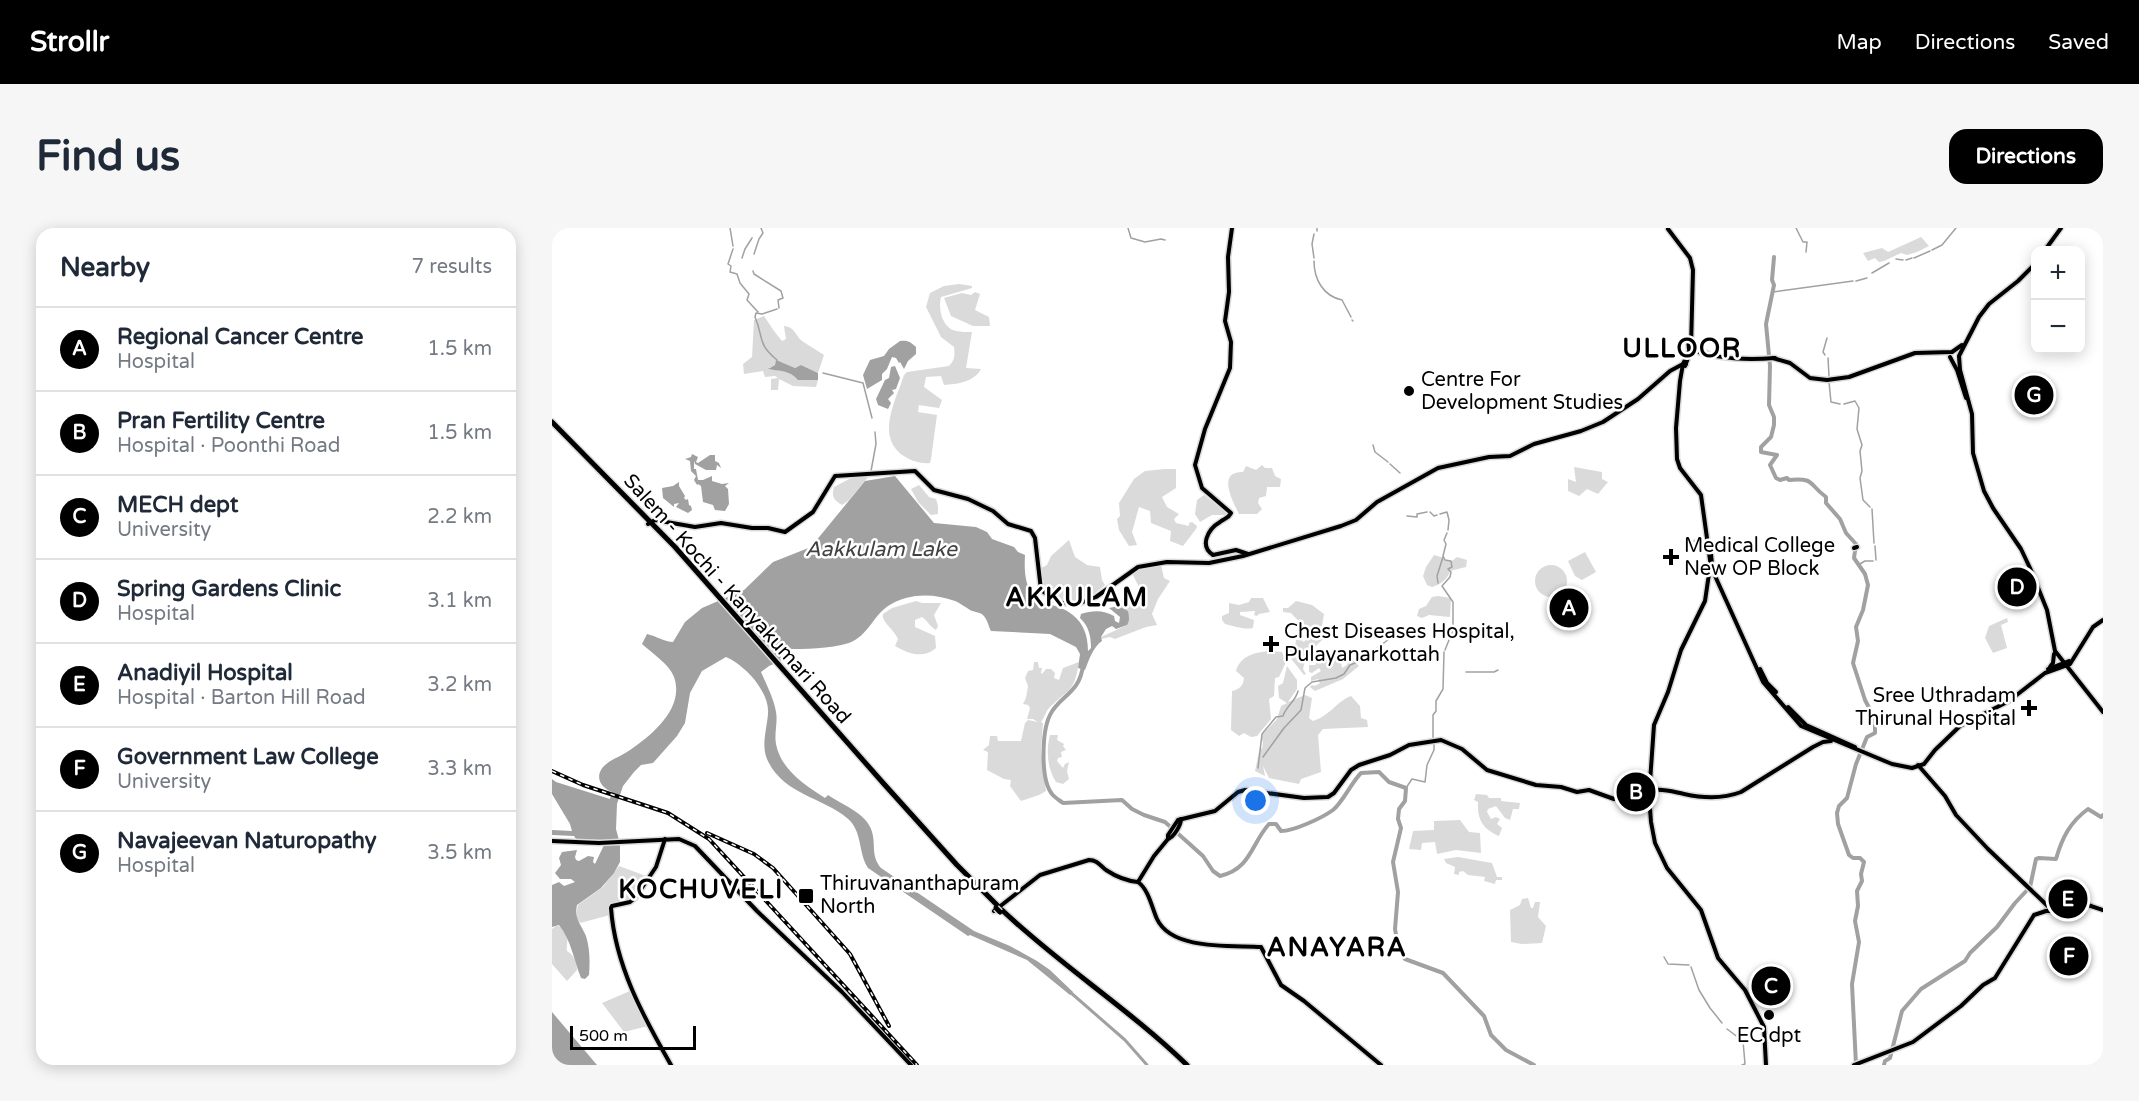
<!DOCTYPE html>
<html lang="en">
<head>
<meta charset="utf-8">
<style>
  body { margin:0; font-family:"Varela Round",sans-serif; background:#f6f6f7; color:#1f2937 }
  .controls { position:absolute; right:18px; top:18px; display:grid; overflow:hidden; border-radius:12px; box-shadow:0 3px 15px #0003 }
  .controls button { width:54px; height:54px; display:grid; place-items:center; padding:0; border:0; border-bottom:2px solid #e0e1e3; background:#fff; color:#1f2937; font:30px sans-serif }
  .scale { position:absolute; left:18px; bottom:15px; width:126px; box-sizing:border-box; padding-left:6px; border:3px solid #000; border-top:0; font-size:16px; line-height:21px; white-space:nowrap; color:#000; -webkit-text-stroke:4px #fff; paint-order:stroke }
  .you { position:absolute; left:704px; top:573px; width:21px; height:21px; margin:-15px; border:4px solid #fff; border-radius:50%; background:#1a73e8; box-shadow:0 0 0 9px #1a73e833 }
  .badge { display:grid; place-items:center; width:39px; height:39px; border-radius:50%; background:#000; color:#fff; font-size:20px; font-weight:700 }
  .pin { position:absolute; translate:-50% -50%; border:3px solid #fff; box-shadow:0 2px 6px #0006 }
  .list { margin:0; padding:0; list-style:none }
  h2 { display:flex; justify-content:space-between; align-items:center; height:78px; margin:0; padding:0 24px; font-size:26px }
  h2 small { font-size:20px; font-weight:400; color:#747a83 }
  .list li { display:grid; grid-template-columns:39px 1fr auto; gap:18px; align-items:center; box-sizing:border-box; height:84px; padding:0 24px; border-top:2px solid #e0e1e3 }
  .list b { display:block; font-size:22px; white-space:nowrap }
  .list p { margin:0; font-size:20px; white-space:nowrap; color:#747a83 }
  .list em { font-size:20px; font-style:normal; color:#747a83 }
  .map { position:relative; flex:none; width:1551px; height:837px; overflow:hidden; border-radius:18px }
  header { display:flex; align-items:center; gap:36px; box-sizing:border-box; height:84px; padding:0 30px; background:#000; color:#fff }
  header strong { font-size:28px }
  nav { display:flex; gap:33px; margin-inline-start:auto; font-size:21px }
  .intro { display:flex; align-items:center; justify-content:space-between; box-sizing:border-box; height:144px; padding:0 36px }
  h1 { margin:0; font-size:42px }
  .button { padding:15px 27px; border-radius:18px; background:#000; color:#fff; font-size:21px; font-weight:700 }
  main { display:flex; gap:36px; padding:0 36px }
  aside { flex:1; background:#fff; border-radius:18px; box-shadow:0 3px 15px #0003 }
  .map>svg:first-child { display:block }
  .green { fill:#dadada }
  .water { fill:#a1a1a1 }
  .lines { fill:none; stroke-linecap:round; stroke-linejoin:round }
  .stream { stroke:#a1a1a1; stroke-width:1.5 }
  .canal { stroke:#a1a1a1; stroke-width:3 }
  .river { stroke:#a1a1a1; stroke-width:4 }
  .major-casing { stroke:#dbdbdb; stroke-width:7 }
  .highway-casing { stroke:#dbdbdb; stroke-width:8 }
  .major { stroke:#000; stroke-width:4 }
  .highway { stroke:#000; stroke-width:5 }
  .rail-casing { stroke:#000; stroke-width:4 }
  .rail { stroke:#fff; stroke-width:1.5; stroke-dasharray:4.5; stroke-linecap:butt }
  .highway-bridge-casing { stroke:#dbdbdb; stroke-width:8; stroke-linecap:butt }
  .highway-bridge { stroke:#000; stroke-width:5 }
  .poi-dot { fill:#000; stroke:#fff; stroke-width:2 }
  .labels { text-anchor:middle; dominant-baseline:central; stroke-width:5; stroke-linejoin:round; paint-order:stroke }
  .poi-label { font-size:20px; fill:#000; stroke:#fff; text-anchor:start }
  .street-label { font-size:20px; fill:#000; stroke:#fff }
  .water-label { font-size:21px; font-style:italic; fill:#424242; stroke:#fff }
  .district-label { font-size:26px; font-weight:bold; letter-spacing:1.5px; fill:#000; stroke:#fff }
</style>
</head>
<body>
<header>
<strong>Strollr</strong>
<nav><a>Map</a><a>Directions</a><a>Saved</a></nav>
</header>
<div class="intro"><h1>Find us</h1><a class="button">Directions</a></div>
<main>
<aside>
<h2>Nearby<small>7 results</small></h2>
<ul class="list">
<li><span class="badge">A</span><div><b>Regional Cancer Centre</b><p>Hospital</p></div><em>1.5 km</em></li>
<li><span class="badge">B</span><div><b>Pran Fertility Centre</b><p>Hospital · Poonthi Road</p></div><em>1.5 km</em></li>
<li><span class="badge">C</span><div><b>MECH dept</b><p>University</p></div><em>2.2 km</em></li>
<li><span class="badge">D</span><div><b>Spring Gardens Clinic</b><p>Hospital</p></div><em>3.1 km</em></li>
<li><span class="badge">E</span><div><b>Anadiyil Hospital</b><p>Hospital · Barton Hill Road</p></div><em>3.2 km</em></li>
<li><span class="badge">F</span><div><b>Government Law College</b><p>University</p></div><em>3.3 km</em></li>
<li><span class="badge">G</span><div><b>Navajeevan Naturopathy</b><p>Hospital</p></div><em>3.5 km</em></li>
</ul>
</aside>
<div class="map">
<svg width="1551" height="837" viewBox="0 0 1551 837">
  <rect width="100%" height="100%" fill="#fff"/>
  <g class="green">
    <polygon points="1369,9 1377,18 1365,24 1355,27 1349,25 1332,33 1327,34 1323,30 1316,33 1311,25 1330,20 1336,24"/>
    <path d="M407,56L420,58V60L389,69C386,81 390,100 404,103C409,104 415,104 420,104L414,140L429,141C422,154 406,156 392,157L389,148L374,149L372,159L390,172L387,180L367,177L366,184L385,187L379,231L378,235C370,236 359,233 352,228C323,209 344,172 352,147L355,144L397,138C403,132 403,127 402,119L389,109L374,79L378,65L392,58Z"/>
    <polygon points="423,64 428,66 423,82 437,89 438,98 421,98 399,88 392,70 410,65 419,67"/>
    <path d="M212,88L222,103L230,113L234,111L232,98C243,99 243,107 250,113C257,118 265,122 272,127L266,145L249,137L243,140L224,133L223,137L217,140L218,142C235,140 249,153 266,152L264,159L241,158L227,151L226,162H219V151L226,150L223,148L213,149L211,143L192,146L191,136L200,129L202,92Z"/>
    <path d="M710,237L713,240H720L723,248L729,251L728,259H715L714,268L707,270L706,275L710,281L705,286H687C681,274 664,243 691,244L694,238L704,242Z"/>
    <polygon points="1022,239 1050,244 1050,251 1056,254 1046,266 1035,261 1027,268 1016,263 1016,251 1024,254"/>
    <polygon points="613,241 624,241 624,260 610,269 615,279 627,286 622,291 624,295 637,298 637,295 640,294 645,298 644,301 631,318 618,313 619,303 599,295 598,283 587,279 580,304 585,317 577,318 567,302 565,291 568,288 567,275 582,251 593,243"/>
    <path d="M303,248H317L297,272L290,277C282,272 279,269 282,259Z"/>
    <polygon points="367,257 377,269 384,271 386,278 386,286 379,287 366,274 359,261"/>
    <polygon points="652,267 677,287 660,287 648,294 643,286 645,272"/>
    <path d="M517,312L523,329L535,337L548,339L550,352L553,357L541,367L519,375C492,366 494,367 489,340L495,337L499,328Z"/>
    <polygon points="1033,324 1044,344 1030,352 1023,348 1016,333"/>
    <path d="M882,327L892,330L893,333H900L905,329L915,332L914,339L898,343C896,351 888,357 880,359L875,357L871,348L874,339Z"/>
    <circle cx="999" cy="353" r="16"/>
    <polygon points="609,337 612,350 618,353 606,371 600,386 605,397 594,399 563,411 558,409 549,411 549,409 575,397 576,383 567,378 585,371 591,364 588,361 581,347 583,343"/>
    <polygon points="886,368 899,370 898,389 877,387 870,390 865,388 867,381 874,378 880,369"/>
    <path d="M699,370H711L718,384L707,386L705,388L702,387L703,383L688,384V387L702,392L701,400C691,402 683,398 673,396L670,392V388L677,385V375L687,377L697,374Z"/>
    <path d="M364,373L370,375H389L382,387L386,398L384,402C377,398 376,393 370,389L363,392V399L383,408L384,420C371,431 357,426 343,418L346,411C342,401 329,394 331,386L340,380Z"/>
    <path d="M744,373L760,377L772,386L770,398C757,404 747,394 739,385L731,384V380H736Z"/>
    <polygon points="1455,390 1456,394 1449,397 1455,420 1441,425 1433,410 1437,398"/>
    <polygon points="772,403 779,403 761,421 753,433 751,441 754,446 752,447 737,428 738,420 743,420 744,412 748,411 752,414 756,409"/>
    <path d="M718,423L730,424L734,434L727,449L723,450L722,468L717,471L719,491L705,508L699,509L692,505L687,508L679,502L680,463C688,461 691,458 692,450L684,443C688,428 703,424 718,423Z"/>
    <polygon points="782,429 789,434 790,440 795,437 798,429 807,438 791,451 763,463 758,459 760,457 763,458 768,455 766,451 759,453 759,449 769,443 767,440 760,445 757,444 757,437 763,437 765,434 773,430 778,432"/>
    <path d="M482,434H486L487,440H490L489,445L490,446L494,441H499L503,445L502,450L507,452L511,440L527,434C522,464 519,459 499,478C494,482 493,489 489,494L491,495L489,521L494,563L487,567L469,573L458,558L459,552L452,551L435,542L436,524L431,522L437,517L438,508H445L446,513H469L473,495L476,492L486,494L481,491H475L478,480L476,477L471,476L474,470L476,458L473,450L476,443L481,442Z"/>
    <path d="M735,438L745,452V461L736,474L753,467L760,470L757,490L761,493C779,487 785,473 799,468L808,478L809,490L815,492L816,499L771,501L766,507L769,544L749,551L747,556L717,550L711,538L713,548L703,543L708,519L710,521L711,515L709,508L725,491L729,478L735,475L727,470L726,458L731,455Z"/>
    <path d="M498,507H506L505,512L512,516L511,518L514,522L509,524L510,529L506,530L505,533L511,540L513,536L517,534L515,543L517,551L511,556L504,554C495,540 494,522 498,507Z"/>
    <path d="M924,566L935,567L937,570H949V573L968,575L967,581H961L958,592L953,590L944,578L936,581L935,584L939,591L944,589L948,591L945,596L950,600L947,608C931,601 925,592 926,574L922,572Z"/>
    <polygon points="908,592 917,604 928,605 929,625 904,622 885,626 883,614 870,615 869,622 857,621 861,603 882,602 882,593"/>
    <polygon points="906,629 940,635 945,649 950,649 950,652 944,652 943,656 932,653 933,649 916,647 911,643 907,644 907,647 902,646 903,639 894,635 892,631"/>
    <path d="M67,638L94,648L82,670L59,677L58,687L28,695C23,689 25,683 26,677L51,659Z"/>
    <polygon points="976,670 979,680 981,680 983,674 988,674 986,689 994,698 990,715 970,716 959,714 958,682 968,677 970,671"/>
    <path d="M4,698H7C20,708 14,711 15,723C22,727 25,734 25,742L15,753L0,736V701Z"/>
    <polygon points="78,763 96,798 72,804 50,775"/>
  </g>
  <g class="water">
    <path d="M348,113C357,112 358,114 364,119V126L356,133L352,141L348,134L347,135L344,130L340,129L335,141L330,146V152L315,161L311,147L318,132L332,128L337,121Z"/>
    <path d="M224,132L243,140L249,137L266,145V152H246C238,142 227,143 216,141L223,137Z"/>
    <polygon points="343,138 348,150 344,161 340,162 342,165 336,171 339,175 336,181 326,177 324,171 333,152 337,150 339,139"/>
    <polygon points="140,226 146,229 144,234 146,235 158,227 163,227 163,233 167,235 169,240 165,237 164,242 154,242 143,236 142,233 142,241 144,241 146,252 151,252 160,248 160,253 170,256 177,255 173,258 176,261 177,276 173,283 163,282 161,277 151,274 149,258 146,256 145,257 142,252 144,248 139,243 138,233 133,231 139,229"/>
    <path d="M343,248L382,295L424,299L435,304L440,311L462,319L466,324L473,327C472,345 473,359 485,374C515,378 536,390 536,423L539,420C539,409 537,398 528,390L529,386C541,382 552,382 562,388L563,393L567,395L568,389L557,380L567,378L576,383C577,389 578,392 575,397L564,401L560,398L554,401L549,409L550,413C541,419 537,432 533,442L526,440L528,426L524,419L498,406L439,403C436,398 436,392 431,387C428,384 422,384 418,382C413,379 408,375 403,373C381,365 356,365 336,378C321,388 316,408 297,415C277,421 253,421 233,421L229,424L233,431L217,438L209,444C214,456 222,471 224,484C226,494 222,506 224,516C229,542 253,557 273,570L276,567C292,578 318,586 321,608C323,621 320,629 329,640L422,703L458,718L485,733L498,742L521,764L518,767L475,732L418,707L416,708L316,640C306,625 311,603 295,590C270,569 230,566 215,531C209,517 215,500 216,486C218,464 193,437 174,429L150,443L138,465L133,495L125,508L101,535L89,537L82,544L71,558L65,576L64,601L68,616V634L62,645L49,660L25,677C22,691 29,696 34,708C38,721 38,734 37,747L33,751L29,750C22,732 19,712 7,697L0,699V657L7,654L12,658L23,654L19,651H8L3,645L9,637L7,630L10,624L25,622L23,629L24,632L27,633L36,628L42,629L41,634L43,636L52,617L48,612L24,611L22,608L0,607V602L20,603L18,596L0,566V551L4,554L58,571L60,564C50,560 42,550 51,539C57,532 70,528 78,522C100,507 133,480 122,449C117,436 101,426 90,416L95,406C104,408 113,414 121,414L133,394L150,380L192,362L221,334L259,319L313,253Z"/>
    <polygon points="127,254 127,258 133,268 132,270 134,272 136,271 137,277 139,278 140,282 136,285 124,279 127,275 122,276 122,279 111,270 110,260 121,258"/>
    <polygon points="0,784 45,837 0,837"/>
  </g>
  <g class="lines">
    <g class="stream">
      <polyline points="178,0 181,18"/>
      <polyline points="576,0 579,10 593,14 609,11 613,12"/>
      <polyline points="1244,0 1251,14 1255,14 1254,24"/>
      <polyline points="765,3 765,0"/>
      <polyline points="181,21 176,36 179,38 178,44 185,46 188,55 197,66 195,72 206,84"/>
      <polyline points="1380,22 1390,17 1404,0"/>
      <polyline points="202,26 207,11 211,5 209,0"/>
      <polyline points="190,30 193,21 200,10"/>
      <polyline points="762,30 760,16 762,6"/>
      <polyline points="1362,30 1378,23"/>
      <polyline points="1344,31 1351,32"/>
      <polyline points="1354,32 1360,30"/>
      <path d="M762,33C762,51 771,68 790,72L799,89"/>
      <polyline points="201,43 202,46 229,63 231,70 226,72 227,80"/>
      <polyline points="1320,45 1337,35"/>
      <polyline points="1304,53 1315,50"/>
      <polyline points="1221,64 1301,53"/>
      <path d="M225,81L210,86L204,85L203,89C212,110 205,116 225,132"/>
      <polyline points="800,92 801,93"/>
      <polyline points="1273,127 1271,124 1275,110"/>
      <polyline points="1276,130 1277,148"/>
      <polyline points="271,145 311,155 320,190"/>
      <polyline points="1277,154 1279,174 1288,176"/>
      <polyline points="1292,176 1303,173 1307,180 1305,201 1310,217 1308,223 1310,243 1308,250 1311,272 1318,279"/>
      <polyline points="821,217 823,224 836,234"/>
      <polyline points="838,236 848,245"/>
      <polyline points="319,243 324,216 323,204"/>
      <polyline points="1320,281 1322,315"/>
      <polyline points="878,284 882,288 885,287"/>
      <polyline points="888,286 895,284 897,292 896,302"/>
      <polyline points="855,288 865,289 865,286 875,284"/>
      <polyline points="1323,318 1324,332"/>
      <polyline points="1306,337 1313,333 1321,333"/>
      <polyline points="886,355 885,348 891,329"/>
      <polyline points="893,422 901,402 901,374 890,358 898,349 899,344 896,341 900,339 899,333 893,332 891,328 894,316 892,312 895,305"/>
      <polyline points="914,444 942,444 946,442"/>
      <polyline points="881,513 881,487 884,483 884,473 891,461 892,424"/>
      <polyline points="711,529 732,500 749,482 753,460 760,454 784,450 792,446 798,437 808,433 849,402"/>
      <path d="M706,540L710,506L724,489L731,488C734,478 744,473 746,463"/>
      <polyline points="854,560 860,551 873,554 875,537 882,522 882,514"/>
      <polyline points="1112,729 1116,736 1137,737"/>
      <polyline points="1139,739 1147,762 1158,780 1170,795"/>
      <polyline points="1175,801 1191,813 1193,836 1190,837"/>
    </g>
    <polyline class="canal" points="518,764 573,812 595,837"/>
    <g class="river">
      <path d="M1222,29L1220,52L1222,57L1214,96L1218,138L1217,177L1222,189V197L1219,209L1209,219V224L1225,227L1218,237L1224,250L1228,252L1235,250L1237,252C1264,250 1255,255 1274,269V275L1288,291L1294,305L1304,316L1302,330L1313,346L1316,357L1311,382L1304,399L1306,413L1301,435L1313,472L1323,491V505L1315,509L1304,536L1295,570L1287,578L1285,585L1286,596L1297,627L1301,630H1308L1312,634L1309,646L1310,653L1305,663L1306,678L1303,693L1307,714L1300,756L1304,837"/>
      <path d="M531,437C528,466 507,468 498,487C490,503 488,551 500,566C502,569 507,572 511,575L570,572L580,581L592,587L613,594L651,628L661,643L668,648C699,641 699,616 717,596H724L729,603C742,603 770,590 781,582C791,574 799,555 809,545L827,544L837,554L854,560L853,573L847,581L846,591L849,600L841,634L846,664L843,701L847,723L853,731L891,745L932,788L939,807L954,822L982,837"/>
      <path d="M1332,837L1333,833L1338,830L1350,783L1369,761L1413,733L1418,725L1445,699L1463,675L1478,659L1484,631L1487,630L1504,631C1510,610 1518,594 1536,581L1549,589L1551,587"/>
    </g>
    <defs>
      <g id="major">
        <path d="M680,0L676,29L677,64L673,93L679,114L678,140L653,201L643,237L650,260L679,285C676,291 673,290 668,294C656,301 647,318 661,327L684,322L696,326"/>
        <polyline points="1116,1 1138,30 1141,42 1139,119 1131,136 1128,153 1124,200 1125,231 1128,240 1149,267 1159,339 1211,454 1249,498 1340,536 1360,540 1372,536 1383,522 1408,498 1457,473 1493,445 1518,436 1541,399 1551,392"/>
        <polyline points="1493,22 1509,0"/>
        <polyline points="1484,35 1466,53 1437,76 1427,89 1407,128 1408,142 1420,186 1421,225 1432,263 1441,280 1469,321 1478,340 1495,382 1503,423 1551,484"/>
        <path d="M1136,111L1137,121C1163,131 1196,132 1223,130"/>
        <polyline points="1139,119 1157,126"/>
        <polyline points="1398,129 1405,142 1414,170"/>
        <polyline points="1221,130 1238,135 1258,150 1275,152 1297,149 1363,125 1400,124 1410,117"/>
        <polyline points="1133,138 1139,122"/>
        <polyline points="96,296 103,292 143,299 169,295 200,300 216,300 233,304 261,284 283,248 363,243 382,262 416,271 441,283 456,296 479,303 483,310 489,362 501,371 511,375 526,376 544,369 586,339 615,334 657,335 691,328 789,298 804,292 825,274 886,240 937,229 958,228 982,216 1029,203 1051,194 1086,171 1118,143 1131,136 1134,136"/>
        <polyline points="1144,314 1155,322"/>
        <polyline points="1158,316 1160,336"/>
        <polyline points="1302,320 1305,319"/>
        <polyline points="1158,339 1153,373 1129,422 1116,464 1102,497 1097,568 1099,594 1103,615 1115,640 1149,682 1166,730 1193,762 1212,799 1214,837"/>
        <polyline points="1498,439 1501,435 1502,426"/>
        <polyline points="1208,441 1215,455 1224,464"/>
        <polyline points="1496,441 1517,433"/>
        <polyline points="1236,479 1254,497 1303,519"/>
        <polyline points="1366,537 1393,568 1404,587 1436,621 1501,683"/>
        <path d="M1098,567L1103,562C1113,561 1122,564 1132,566C1150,570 1171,571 1189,564L1261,519L1271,514L1279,513"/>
        <path d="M113,611L104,639L83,670L78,674L60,678L59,680C63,737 91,788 119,837"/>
        <path d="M616,611C622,609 629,597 629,591"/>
        <polyline points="0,613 47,615 127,611 143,618 205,683 290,764 359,837"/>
        <path d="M586,654C597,662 600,680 605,691C620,723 680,717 709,719L729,757L752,773L829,837"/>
        <path d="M442,683L488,647L537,632C545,632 548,637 554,642C563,648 575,653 586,654L602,628L616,611V607L626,592L663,583L686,564L693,562L752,570L776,569L782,565L799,542L807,537L838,527L857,517L889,512L910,521L935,542L984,557L1009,559L1025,564L1037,562L1062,571L1097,568"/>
        <polyline points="1302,837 1361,814 1409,778 1431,757 1443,750 1482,687 1494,683 1507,683 1519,676 1530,675 1551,682"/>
      </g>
      <g id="highway">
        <polyline points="0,194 123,319 332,556 405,637 446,678"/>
        <path d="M450,682C508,737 577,781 635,837"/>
      </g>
    </defs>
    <use href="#major" class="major-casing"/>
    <use href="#highway" class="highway-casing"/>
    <use href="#major" class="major"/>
    <use href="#highway" class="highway"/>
    <defs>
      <g id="rail">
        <polyline points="0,543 31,557 116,585 157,611 365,837"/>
        <polyline points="155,605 202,626 221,640 298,726 337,798"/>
      </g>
    </defs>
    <use href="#rail" class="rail-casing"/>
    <use href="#rail" class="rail"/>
    <defs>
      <polyline id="highway-bridge" points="444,680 448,684"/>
    </defs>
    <use href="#highway-bridge" class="highway-bridge-casing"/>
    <use href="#highway-bridge" class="highway-bridge"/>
  </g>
  <g class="poi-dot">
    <circle cx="857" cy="163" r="6"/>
    <path d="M1116 320h6v6h6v6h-6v6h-6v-6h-6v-6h6z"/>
    <path d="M716 407h6v6h6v6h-6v6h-6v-6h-6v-6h6z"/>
    <path d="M1474 471h6v6h6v6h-6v6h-6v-6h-6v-6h6z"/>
    <rect x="246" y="660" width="16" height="16" rx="3"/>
    <circle cx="1217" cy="787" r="6"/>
  </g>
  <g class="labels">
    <g class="poi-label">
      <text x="869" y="152">Centre For<tspan x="869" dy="23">Development Studies</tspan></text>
      <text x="1132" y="318">Medical College<tspan x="1132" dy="23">New OP Block</tspan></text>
      <text x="732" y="404">Chest Diseases Hospital,<tspan x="732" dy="23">Pulayanarkottah</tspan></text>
      <text x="1464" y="468" text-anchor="end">Sree Uthradam<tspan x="1464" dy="23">Thirunal Hospital</tspan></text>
      <text x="268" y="656">Thiruvananthapuram<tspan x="268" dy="23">North</tspan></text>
      <text x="1217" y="808" text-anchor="middle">EC dpt</text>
    </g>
    <g class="street-label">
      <text transform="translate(185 371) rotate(48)">Salem - Kochi - Kanyakumari Road</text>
    </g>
    <g class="water-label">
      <text x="329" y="321">Aakkulam Lake</text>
    </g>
    <g class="district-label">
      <text x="1130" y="120">ULLOOR</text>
      <text x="525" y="369">AKKULAM</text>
      <text x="149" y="661">KOCHUVELI</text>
      <text x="785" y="719">ANAYARA</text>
    </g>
  </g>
</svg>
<div class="controls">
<button>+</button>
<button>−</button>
</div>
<div class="scale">500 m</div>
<div class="you"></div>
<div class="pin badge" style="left:1017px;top:380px">A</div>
<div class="pin badge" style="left:1084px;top:564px">B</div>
<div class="pin badge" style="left:1219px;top:758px">C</div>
<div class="pin badge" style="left:1465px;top:359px">D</div>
<div class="pin badge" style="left:1516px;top:671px">E</div>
<div class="pin badge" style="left:1517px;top:728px">F</div>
<div class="pin badge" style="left:1482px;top:167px">G</div>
</div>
</main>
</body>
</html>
